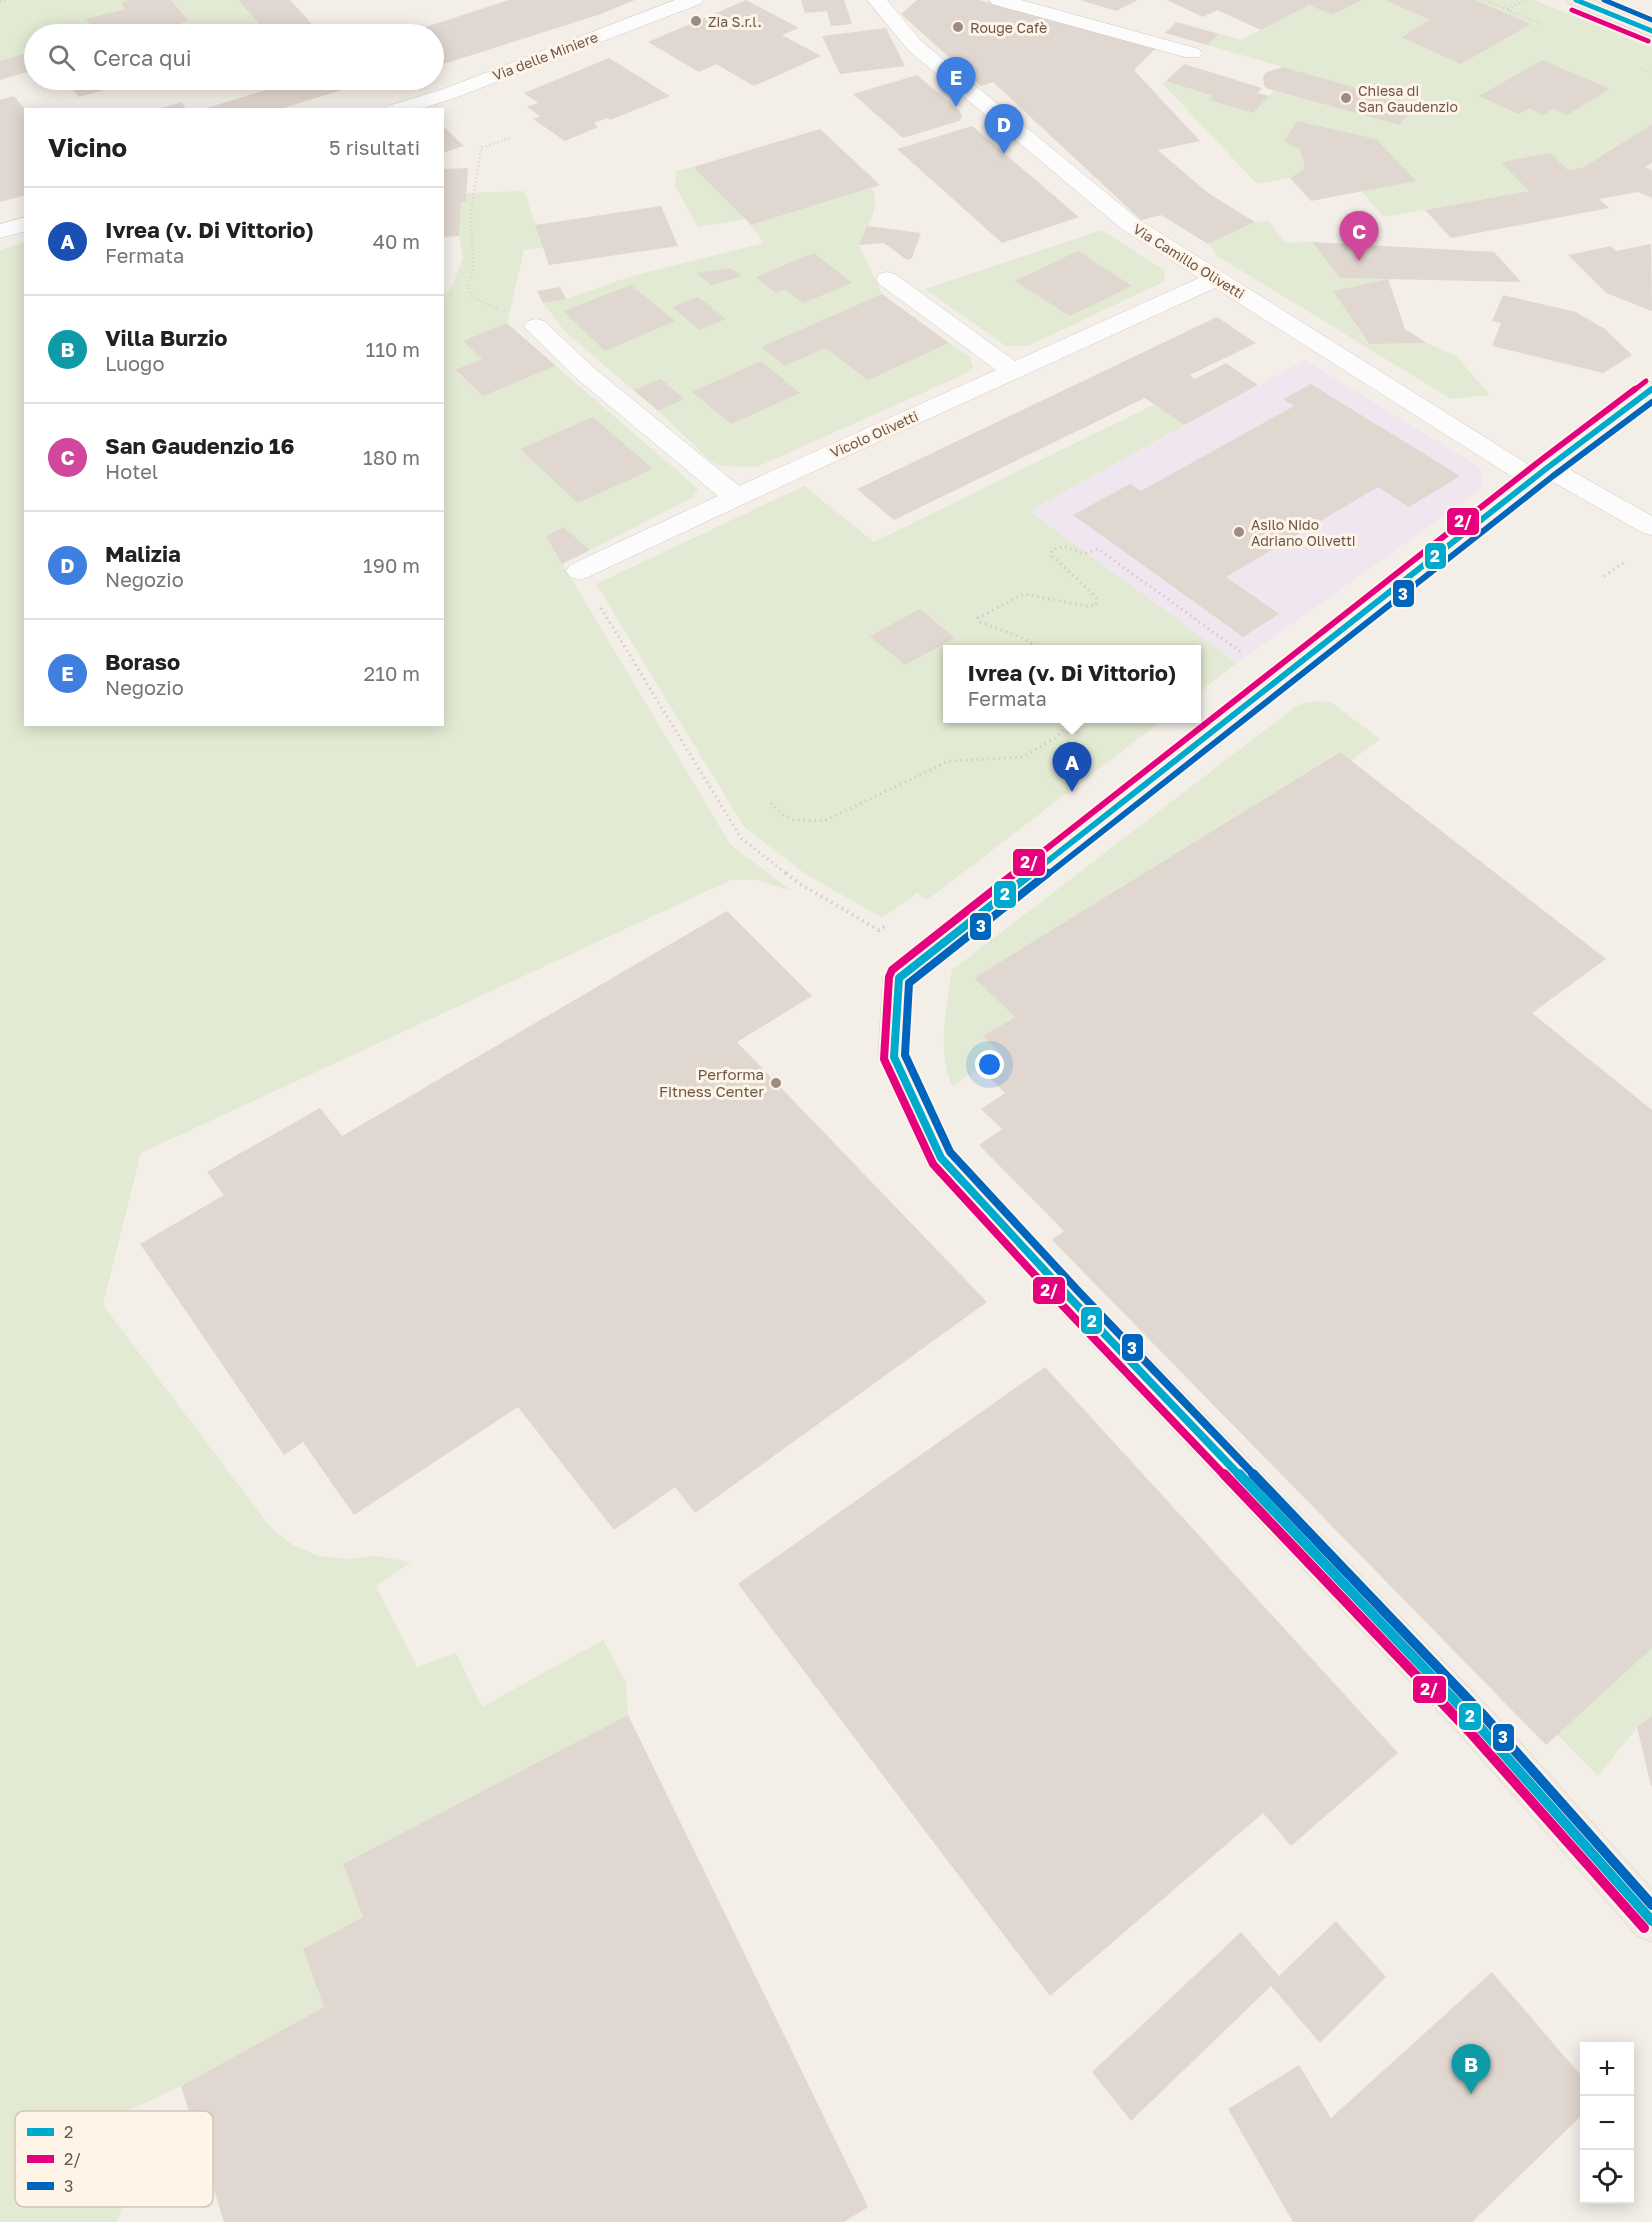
<!DOCTYPE html>
<html lang="it">
<head>
<meta charset="utf-8">
<style>
  body { margin:0; font-family:"Golos Text",sans-serif; background:#f6f6f6; color:#202124 }
  .controls { position:absolute; right:18px; bottom:18px; display:grid; overflow:hidden; border-radius:0px; box-shadow:0 3px 15px #0003 }
  .controls button { width:54px; height:54px; display:grid; place-items:center; padding:0; border:0; border-bottom:2px solid #e0e0e0; background:#fff; color:#202124; font:30px sans-serif }
  .you { position:absolute; left:990px; top:1065px; width:21px; height:21px; margin:-15px; border:4px solid #fff; border-radius:50%; background:#1a73e8; box-shadow:0 0 0 9px #1a73e833 }
  .badge { display:grid; place-items:center; width:39px; height:39px; border-radius:50%; background:#9e8b81; color:#fff; font-size:20px; font-weight:700 }
  .pin { position:absolute; translate:-50% -50px; filter:drop-shadow(0 2px 3px #0008) }
  .pin::after { content:''; position:absolute; top:32px; width:21px; height:18px; background:inherit; clip-path:polygon(0 0,100% 0,50% 100%) }
  .popup { position:absolute; left:943px; top:645px; width:258px; height:78px; box-sizing:border-box; display:grid; place-content:center; border-radius:0px; background:#fff; filter:drop-shadow(0 2px 4px #0005); font-size:20px; white-space:nowrap; color:#757577 }
  .popup b { font-size:22px; color:#202124 }
  .popup::after { content:''; position:absolute; left:50%; top:100%; margin-left:-12px; border:12px solid transparent; border-top-color:#fff }
  .list { margin:0; padding:0; list-style:none }
  h2 { display:flex; justify-content:space-between; align-items:center; height:78px; margin:0; padding:0 24px; font-size:26px }
  h2 small { font-size:20px; font-weight:400; color:#757577 }
  .list li { display:grid; grid-template-columns:39px 1fr auto; gap:18px; align-items:center; box-sizing:border-box; height:108px; padding:0 24px; border-top:2px solid #e0e0e0 }
  .list b { display:block; font-size:22px; white-space:nowrap }
  .list p { margin:0; font-size:20px; white-space:nowrap; color:#757577 }
  .list em { font-size:20px; font-style:normal; color:#757577 }
  .icon { flex:none; width:33px; height:33px; fill:none; stroke:currentColor; stroke-width:2; stroke-linecap:round; stroke-linejoin:round }
  .map { position:relative; flex:none; width:1652px; height:2222px; overflow:hidden }
  .search { position:absolute; background:#fff; box-shadow:0 3px 15px #0003; left:24px; top:24px; width:420px; height:66px; display:flex; align-items:center; gap:15px; box-sizing:border-box; padding:0 21px; border-radius:33px; color:#757577; font-size:22px }
  .panel { position:absolute; background:#fff; box-shadow:0 3px 15px #0003; left:24px; top:108px; width:420px; height:618px; border-radius:0px }
  .map>svg:first-child { display:block }
  .education { fill:#f0e6f0 }
  .green { fill:#e2ead3 }
  .building { fill:#e0d7d0 }
  .lines { fill:none; stroke-linecap:round; stroke-linejoin:round }
  .minor-casing { stroke:#d1cac3; stroke-width:1 }
  .major-casing { stroke:#d3cac5; stroke-width:1 }
  .path-far2 { stroke:#d3ccc7; stroke-width:2; stroke-dasharray:1 3; stroke-linecap:butt }
  .path-far1 { stroke:#d3ccc7; stroke-width:3; stroke-dasharray:1.5 4; stroke-linecap:butt }
  .path { stroke:#d3ccc7; stroke-width:4; stroke-dasharray:1.5 4.5; stroke-linecap:butt }
  .minor { fill:#fdfcfc; fill-rule:evenodd }
  .major { fill:#f1ebe4; fill-rule:evenodd }
  .bus-1-far3-casing { stroke:#fef4e8; stroke-width:8 }
  .bus-1-far2-casing { stroke:#fef4e8; stroke-width:10 }
  .bus-1-far1-casing { stroke:#fef4e8; stroke-width:12 }
  .bus-1-casing { stroke:#fef4e8; stroke-width:14 }
  .bus-2-far3-casing { stroke:#fef4e8; stroke-width:8 }
  .bus-2-far2-casing { stroke:#fef4e8; stroke-width:10 }
  .bus-2-far1-casing { stroke:#fef4e8; stroke-width:12 }
  .bus-2-casing { stroke:#fef4e8; stroke-width:14 }
  .bus-3-far3-casing { stroke:#fef4e8; stroke-width:8 }
  .bus-3-far2-casing { stroke:#fef4e8; stroke-width:10 }
  .bus-3-far1-casing { stroke:#fef4e8; stroke-width:12 }
  .bus-3-casing { stroke:#fef4e8; stroke-width:14 }
  .bus-1-far3 { stroke:#00a9ce; stroke-width:5 }
  .bus-1-far2 { stroke:#00a9ce; stroke-width:6 }
  .bus-1-far1 { stroke:#00a9ce; stroke-width:8 }
  .bus-1 { stroke:#00a9ce; stroke-width:10 }
  .bus-2-far3 { stroke:#e5007d; stroke-width:5 }
  .bus-2-far2 { stroke:#e5007d; stroke-width:6 }
  .bus-2-far1 { stroke:#e5007d; stroke-width:8 }
  .bus-2 { stroke:#e5007d; stroke-width:10 }
  .bus-3-far3 { stroke:#0065bd; stroke-width:5 }
  .bus-3-far2 { stroke:#0065bd; stroke-width:6 }
  .bus-3-far1 { stroke:#0065bd; stroke-width:8 }
  .bus-3 { stroke:#0065bd; stroke-width:10 }
  .poi-dot { fill:#9e8b81; stroke:#fef4e8; stroke-width:2 }
  .labels { text-anchor:middle; dominant-baseline:central; stroke-width:6; stroke-linejoin:round; paint-order:stroke }
  .far-poi-label { font-size:14px; fill:#70564a; stroke:#fef4e8; text-anchor:start }
  .far-street-label { font-size:14px; fill:#70564a; stroke:#fef4e8 }
  .poi-label { font-size:15px; fill:#70564a; stroke:#fef4e8; text-anchor:end }
  .key { fill:#fef4e8; stroke:#d3c5b9; stroke-width:1.5 }
  .key-label { font-size:16px; fill:#70564a }
  .line-badge { stroke:#fef4e8; stroke-width:2 }
  .badge-label { font-size:16px; text-anchor:middle; font-weight:bold; fill:#fff }
</style>
</head>
<body>
<div class="map">
<svg width="1652" height="2222" viewBox="0 0 1652 2222">
  <rect width="100%" height="100%" fill="#f4eee8"/>
  <polygon class="education" points="1305,360 1479,467 1484,484 1480,490 1237,663 1028,511"/>
  <g class="green">
    <polygon points="0,0 238,0 268,34 34,34 34,51 0,61"/>
    <polygon points="1362,0 1385,0 1430,20 1401,37 1530,24 1475,0 1534,0 1652,48 1652,124 1584,167 1568,170 1550,153 1502,162 1529,191 1384,217 1361,191 1376,139 1297,121 1284,141 1300,150 1305,168 1290,178 1257,184 1163,84 1166,81 1213,96 1209,100 1253,113 1274,91 1399,125 1415,105 1207,45 1219,34 1241,40 1309,5 1332,15"/>
    <polygon points="693,167 746,219 698,227 675,186 676,171"/>
    <path d="M871,188C883,204 866,229 859,245L882,294L762,347L785,366L826,348L868,379L949,343L970,357L973,368L967,373L757,467L720,466L712,462L658,411L566,333L543,303L566,299L629,277L764,243L751,225Z"/>
    <polygon points="524,191 543,247 524,250 507,323 463,341 482,359 455,371 483,396 556,366 698,489 692,498 590,550 563,527 546,536 730,844 792,891 756,880 731,880 141,1153 103,1305 269,1526 293,1545 318,1556 348,1559 376,1556 411,1562 376,1586 417,1667 456,1653 482,1707 603,1640 626,1682 628,1715 343,1864 363,1917 303,1949 324,2007 181,2086 130,2110 138,2158 117,2222 0,2222 0,250 25,242 26,724 442,724 443,300 453,285 463,258 459,236 461,202 466,202 467,193"/>
    <polygon points="1268,221 1285,243 1312,242 1341,278 1388,279 1333,291 1368,344 1427,343 1456,356 1490,395 1451,399 1219,257 1208,244 1255,222"/>
    <polygon points="1102,230 1164,270 1165,281 1028,346 1006,346 925,289"/>
    <polygon points="1155,404 1185,425 1029,511 1237,663 1197,694 1196,650 948,650 948,718 1164,719 927,900 917,893 882,918 804,873 744,827 596,584 804,486 874,542"/>
    <path d="M1317,701L1332,703L1380,739L1351,761L1339,752L974,978L1015,1017L984,1036L1001,1054L952,1086C937,1050 946,1008 952,970L1295,707L1305,703Z"/>
    <polygon points="1652,1648 1652,1716 1637,1727 1598,1776 1556,1733"/>
  </g>
  <g class="building">
    <polygon points="132,0 171,0 189,21 140,34 98,34 86,19 125,9 121,3"/>
    <polygon points="238,0 290,0 321,34 268,34"/>
    <polygon points="509,0 635,0 601,14 434,67 434,34 404,34"/>
    <polygon points="746,0 799,28 782,35 821,56 754,86 716,64 699,72 648,42"/>
    <polygon points="801,0 844,0 852,24 831,26 827,11 805,13"/>
    <polygon points="917,0 979,0 1157,47 1134,70 1200,141 1158,150 1208,193 1255,222 1208,244 1161,215 1141,220 993,82 981,86 901,14"/>
    <polygon points="1080,0 1138,0 1116,11"/>
    <polygon points="1167,0 1362,0 1332,15 1309,5 1261,30 1217,10 1203,17"/>
    <polygon points="1385,0 1475,0 1531,24 1461,64 1401,37 1430,20"/>
    <polygon points="1176,22 1219,34 1207,45 1165,33"/>
    <polygon points="886,28 905,66 840,74 822,36"/>
    <polygon points="34,51 34,70 0,80 0,61"/>
    <polygon points="609,58 670,96 610,120 607,118 594,123 598,127 565,141 533,119 540,116 527,107 538,103 524,93"/>
    <polygon points="1542,60 1610,89 1567,115 1553,109 1543,115 1529,108 1519,114 1479,96"/>
    <polygon points="1184,64 1262,88 1257,93 1269,96 1253,113 1209,100 1213,96 1166,81"/>
    <polygon points="1283,67 1416,105 1399,125 1268,89 1264,86 1263,76 1267,72"/>
    <polygon points="917,75 960,111 962,117 959,121 903,138 853,94"/>
    <polygon points="64,80 139,80 79,97"/>
    <polygon points="299,80 356,80 361,84 277,110 200,110"/>
    <polygon points="14,96 26,111 26,195 0,202 0,100"/>
    <polygon points="181,102 187,110 159,110 159,109"/>
    <polygon points="1297,121 1376,139 1416,181 1311,201 1290,178 1305,168 1300,150 1284,141"/>
    <polygon points="1652,124 1652,163 1645,167 1652,170 1652,198 1638,192 1599,199 1609,208 1451,238 1425,210 1529,191 1501,162 1550,153 1568,170 1584,167"/>
    <polygon points="442,125 464,146 442,153"/>
    <polygon points="972,126 1031,176 1079,217 1002,243 897,149"/>
    <polygon points="820,129 880,185 751,225 693,167"/>
    <polygon points="468,168 466,202 461,202 459,236 442,237 442,169"/>
    <polygon points="661,206 678,246 549,265 535,225"/>
    <polygon points="867,226 921,233 912,258 907,260 884,243 859,245"/>
    <polygon points="1312,242 1494,252 1521,282 1340,278"/>
    <polygon points="1651,244 1652,311 1606,293 1568,255 1611,246 1616,251"/>
    <polygon points="1078,251 1132,286 1070,316 1015,281"/>
    <polygon points="814,253 852,283 803,303 785,289 776,293 756,277"/>
    <polygon points="730,268 742,276 711,285 696,273"/>
    <polygon points="1388,279 1405,329 1427,343 1369,344 1333,291"/>
    <polygon points="631,285 675,321 605,351 563,311"/>
    <polygon points="560,287 566,299 543,303 537,291"/>
    <polygon points="882,294 949,343 868,380 826,348 785,366 761,347"/>
    <polygon points="1503,295 1576,312 1605,329 1632,355 1603,373 1492,346 1501,323 1492,321"/>
    <polygon points="698,297 726,319 700,330 672,307"/>
    <polygon points="1217,317 1256,343 1190,375 1195,379 1226,363 1258,385 1185,425 1145,398 894,520 857,489"/>
    <polygon points="507,323 556,366 483,396 455,370 482,359 463,341"/>
    <polygon points="761,361 800,393 731,424 692,392"/>
    <polygon points="661,379 684,399 658,411 634,390"/>
    <polygon points="1311,384 1460,476 1409,507 1378,487 1226,577 1279,614 1243,637 1073,515 1130,484 1141,491 1294,406 1283,399"/>
    <polygon points="593,417 653,469 578,503 520,449"/>
    <polygon points="563,527 590,550 562,564 546,536"/>
    <polygon points="920,609 955,638 905,665 870,636"/>
    <polygon points="1340,752 1606,959 1532,1013 1652,1110 1652,1648 1546,1745 1052,1240 1064,1231 979,1145 1002,1129 981,1109 1005,1093 980,1068 1001,1054 983,1036 1015,1017 974,978"/>
    <polygon points="727,911 812,996 737,1042 987,1302 695,1513 675,1487 614,1530 518,1407 354,1515 303,1442 284,1455 140,1244 224,1195 207,1172 320,1108 342,1136"/>
    <polygon points="1045,1367 1398,1753 1291,1846 1263,1813 1050,1996 738,1584"/>
    <polygon points="628,1715 868,2207 844,2222 224,2222 181,2086 324,2007 303,1949 363,1917 343,1864"/>
    <polygon points="1652,1716 1652,1786 1651,1786 1637,1727"/>
    <polygon points="1336,1921 1386,1977 1320,2043 1271,1986 1131,2121 1092,2072 1241,1932 1279,1976"/>
    <polygon points="1492,1972 1584,2079 1584,2113 1472,2222 1293,2222 1228,2109 1299,2065 1331,2118"/>
  </g>
  <g class="lines">
    <defs>
      <g id="minor">
        <polygon points="675,0 703,0 700,4 460,96 418,110 385,110 388,106 446,88"/>
        <polygon points="867,0 887,0 922,42 1138,219 1534,468 1538,462 1547,460 1556,462 1652,516 1652,535 1643,533 1546,478 1543,485 1534,487 1525,485 1215,288 797,479 588,577 579,580 570,577 566,571 570,565 718,496 576,378 528,331 524,326 528,321 536,319 544,321 594,368 739,486 996,370 879,284 876,279 879,274 887,272 895,274 1015,361 1199,278 1122,229 908,50"/>
        <polygon points="989,0 1021,0 1199,49 1202,53 1199,57 1185,57 992,4"/>
        <polygon points="26,217 26,231 0,238 0,224"/>
      </g>
      <g id="major">
        <polygon points="1566,0 1593,0 1652,24 1652,37 1569,4"/>
        <polygon points="1652,382 1652,401 1556,474 914,983 910,1057 953,1149 1084,1289 1491,1710 1652,1889 1652,1942 1637,1936 1463,1738 1060,1311 929,1168 878,1057 883,978 888,969 1538,462 1643,384"/>
      </g>
    </defs>
    <use href="#minor" class="minor-casing"/>
    <use href="#major" class="major-casing"/>
    <g class="path-far2">
      <polyline points="1485,0 1541,24"/>
      <polyline points="0,1 6,0"/>
      <polyline points="1508,9 1526,0"/>
      <polyline points="1642,68 1652,73"/>
      <polyline points="497,309 472,297 468,285 473,269 471,210 481,148 510,138"/>
    </g>
    <g class="path-far1">
      <polyline points="1604,576 1626,561"/>
      <polyline points="601,608 741,838 788,875"/>
      <polyline points="1041,650 1025,639 980,622 978,618 1023,594 1087,606 1096,605 1097,599 1093,594 1051,555 1052,550 1064,546 1084,554 1098,549 1241,652"/>
      <polyline points="771,803 782,814 794,820 824,821 949,761 1023,757 1057,737 1064,728 1064,718"/>
    </g>
    <polyline class="path" points="786,873 800,884 879,930 887,925"/>
    <use href="#minor" class="minor"/>
    <use href="#major" class="major"/>
    <defs>
      <g id="bus-1-far3">
        <polyline points="1576,0 1652,31"/>
        <polyline points="1650,391 1652,389"/>
      </g>
      <polyline id="bus-1-far2" points="1030,875 1547,468 1652,389"/>
      <polyline id="bus-1-far1" points="1032,873 899,978 894,1057 941,1158 1072,1300 1240,1476"/>
      <polyline id="bus-1" points="1239,1474 1477,1724 1652,1921"/>
      <g id="bus-2-far3">
        <polyline points="1572,10 1648,41"/>
        <polyline points="1633,391 1646,381"/>
      </g>
      <polyline id="bus-2-far2" points="1013,875 1541,460 1635,389"/>
      <polyline id="bus-2-far1" points="1015,873 892,970 889,977 884,1059 933,1164 1064,1307 1225,1476"/>
      <polyline id="bus-2" points="1224,1474 1469,1731 1644,1928"/>
      <polyline id="bus-3-far3" points="1604,0 1652,20"/>
      <polyline id="bus-3-far2" points="1047,875 1553,476 1652,402"/>
      <polyline id="bus-3-far1" points="1048,873 909,983 905,1055 950,1152 1080,1293 1255,1476"/>
      <polyline id="bus-3" points="1253,1474 1485,1717 1652,1905"/>
    </defs>
    <use href="#bus-1-far3" class="bus-1-far3-casing"/>
    <use href="#bus-1-far2" class="bus-1-far2-casing"/>
    <use href="#bus-1-far1" class="bus-1-far1-casing"/>
    <use href="#bus-1" class="bus-1-casing"/>
    <use href="#bus-2-far3" class="bus-2-far3-casing"/>
    <use href="#bus-2-far2" class="bus-2-far2-casing"/>
    <use href="#bus-2-far1" class="bus-2-far1-casing"/>
    <use href="#bus-2" class="bus-2-casing"/>
    <use href="#bus-3-far3" class="bus-3-far3-casing"/>
    <use href="#bus-3-far2" class="bus-3-far2-casing"/>
    <use href="#bus-3-far1" class="bus-3-far1-casing"/>
    <use href="#bus-3" class="bus-3-casing"/>
    <use href="#bus-1-far3" class="bus-1-far3"/>
    <use href="#bus-1-far2" class="bus-1-far2"/>
    <use href="#bus-1-far1" class="bus-1-far1"/>
    <use href="#bus-1" class="bus-1"/>
    <use href="#bus-2-far3" class="bus-2-far3"/>
    <use href="#bus-2-far2" class="bus-2-far2"/>
    <use href="#bus-2-far1" class="bus-2-far1"/>
    <use href="#bus-2" class="bus-2"/>
    <use href="#bus-3-far3" class="bus-3-far3"/>
    <use href="#bus-3-far2" class="bus-3-far2"/>
    <use href="#bus-3-far1" class="bus-3-far1"/>
    <use href="#bus-3" class="bus-3"/>
  </g>
  <g class="poi-dot">
    <circle cx="696" cy="21" r="6"/>
    <circle cx="958" cy="27" r="6"/>
    <circle cx="1346" cy="98" r="6"/>
    <circle cx="1239" cy="532" r="6"/>
    <circle cx="776" cy="1083" r="6"/>
  </g>
  <g class="labels">
    <g class="far-poi-label">
      <text x="708" y="21">Zia S.r.l.</text>
      <text x="970" y="27">Rouge Cafè</text>
      <text x="1358" y="90">Chiesa di<tspan x="1358" dy="16">San Gaudenzio</tspan></text>
      <text x="1251" y="524">Asilo Nido<tspan x="1251" dy="16">Adriano Olivetti</tspan></text>
    </g>
    <g class="far-street-label">
      <text transform="translate(545 56) rotate(-21)">Via delle Miniere</text>
      <text transform="translate(1189 261) rotate(32)">Via Camillo Olivetti</text>
      <text transform="translate(874 434) rotate(-24)">Vicolo Olivetti</text>
    </g>
    <g class="poi-label">
      <text x="764" y="1074">Performa<tspan x="764" dy="17">Fitness Center</tspan></text>
    </g>
  </g>
  <rect x="15" y="2111" width="198" height="96" rx="9" class="key"/>
  <rect x="27" y="2128" width="27" height="8" fill="#00a9ce"/>
  <rect x="27" y="2155" width="27" height="8" fill="#e5007d"/>
  <rect x="27" y="2182" width="27" height="8" fill="#0065bd"/>
  <g class="key-label">
    <text x="64" y="2138">2</text>
    <text x="64" y="2165">2/</text>
    <text x="64" y="2192">3</text>
  </g>
  <g class="line-badge">
    <rect x="1446" y="507" width="34" height="29" rx="6" fill="#e5007d"/>
    <rect x="1424" y="542" width="23" height="28" rx="6" fill="#00a9ce"/>
    <rect x="1392" y="579" width="23" height="29" rx="6" fill="#0065bd"/>
    <rect x="1012" y="848" width="34" height="29" rx="6" fill="#e5007d"/>
    <rect x="993" y="880" width="24" height="29" rx="6" fill="#00a9ce"/>
    <rect x="969" y="912" width="23" height="29" rx="6" fill="#0065bd"/>
    <rect x="1032" y="1276" width="34" height="29" rx="6" fill="#e5007d"/>
    <rect x="1080" y="1306" width="23" height="29" rx="6" fill="#00a9ce"/>
    <rect x="1121" y="1333" width="23" height="29" rx="6" fill="#0065bd"/>
    <rect x="1412" y="1675" width="35" height="29" rx="6" fill="#e5007d"/>
    <rect x="1458" y="1702" width="24" height="29" rx="6" fill="#00a9ce"/>
    <rect x="1492" y="1723" width="23" height="29" rx="6" fill="#0065bd"/>
  </g>
  <g class="badge-label">
    <text x="1463" y="527">2/</text>
    <text x="1435" y="562">2</text>
    <text x="1403" y="600">3</text>
    <text x="1029" y="868">2/</text>
    <text x="1005" y="900">2</text>
    <text x="981" y="932">3</text>
    <text x="1049" y="1296">2/</text>
    <text x="1092" y="1327">2</text>
    <text x="1132" y="1354">3</text>
    <text x="1429" y="1695">2/</text>
    <text x="1470" y="1722">2</text>
    <text x="1503" y="1743">3</text>
  </g>
</svg>
<div class="controls">
<button>+</button>
<button>−</button>
<button><svg class="icon" aria-label="locate" viewBox="0 0 24 24"><circle cx="12" cy="12" r="6"/><path d="M12 2v4M12 18v4M2 12h4M18 12h4"/></svg></button>
</div>
<div class="you"></div>
<div class="pin badge" style="left:1072px;top:792px;background:#1a4fb4">A</div>
<div class="popup"><b>Ivrea (v. Di Vittorio)</b>Fermata</div>
<div class="pin badge" style="left:1471px;top:2094px;background:#0f9aa8">B</div>
<div class="pin badge" style="left:1359px;top:261px;background:#d1479c">C</div>
<div class="pin badge" style="left:1004px;top:154px;background:#3f7fe0">D</div>
<div class="pin badge" style="left:956px;top:107px;background:#3f7fe0">E</div>
<div class="search"><svg class="icon" aria-label="search" viewBox="0 0 24 24"><circle cx="10" cy="10" r="6"/><path d="M15 15l6 6"/></svg>Cerca qui</div>
<section class="panel">
<h2>Vicino<small>5 risultati</small></h2>
<ul class="list">
<li><span class="badge" style="background:#1a4fb4">A</span><div><b>Ivrea (v. Di Vittorio)</b><p>Fermata</p></div><em>40 m</em></li>
<li><span class="badge" style="background:#0f9aa8">B</span><div><b>Villa Burzio</b><p>Luogo</p></div><em>110 m</em></li>
<li><span class="badge" style="background:#d1479c">C</span><div><b>San Gaudenzio 16</b><p>Hotel</p></div><em>180 m</em></li>
<li><span class="badge" style="background:#3f7fe0">D</span><div><b>Malizia</b><p>Negozio</p></div><em>190 m</em></li>
<li><span class="badge" style="background:#3f7fe0">E</span><div><b>Boraso</b><p>Negozio</p></div><em>210 m</em></li>
</ul>
</section>
</div>
</body>
</html>
